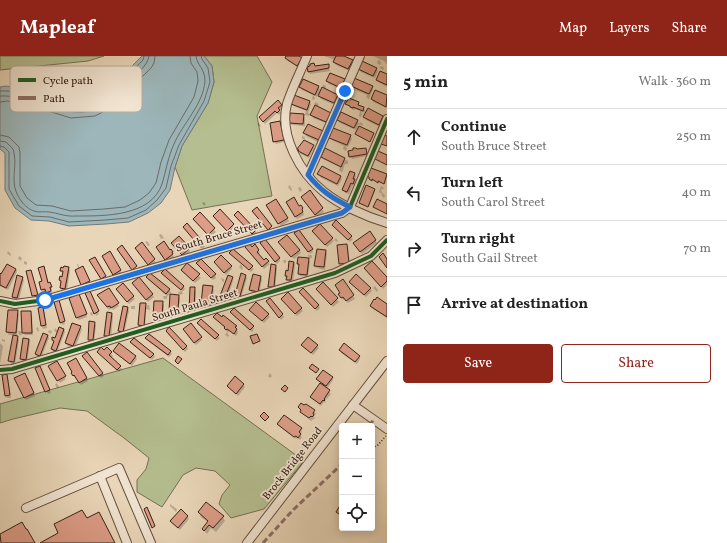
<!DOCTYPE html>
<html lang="en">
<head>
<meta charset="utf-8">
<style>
  body { margin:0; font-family:Vollkorn,serif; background:#f2f2f2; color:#222 }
  .controls { position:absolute; right:12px; bottom:12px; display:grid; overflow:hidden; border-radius:4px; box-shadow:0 2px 10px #0003 }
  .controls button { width:36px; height:36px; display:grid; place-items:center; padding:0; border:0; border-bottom:1px solid #e0e0e0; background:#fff; color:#222; font:20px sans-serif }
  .stop { position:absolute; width:12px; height:12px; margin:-9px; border:3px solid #1a73e8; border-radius:50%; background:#fff }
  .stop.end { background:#1a73e8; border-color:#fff; box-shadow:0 1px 4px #0008 }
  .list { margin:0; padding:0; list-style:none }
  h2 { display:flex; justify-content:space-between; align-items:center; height:52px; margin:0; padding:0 16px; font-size:17px }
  h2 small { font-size:13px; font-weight:400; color:#767676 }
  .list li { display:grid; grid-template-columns:26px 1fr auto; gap:12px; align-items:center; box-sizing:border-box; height:56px; padding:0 16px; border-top:1px solid #e0e0e0 }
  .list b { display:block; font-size:15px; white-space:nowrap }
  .list p { margin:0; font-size:13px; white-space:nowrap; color:#767676 }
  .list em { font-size:13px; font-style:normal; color:#767676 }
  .actions { display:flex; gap:8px; padding:12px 16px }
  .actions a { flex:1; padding:9px 0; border:1px solid #8f2418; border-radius:4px; text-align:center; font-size:14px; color:#8f2418 }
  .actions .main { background:#8f2418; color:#fff }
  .icon { flex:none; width:22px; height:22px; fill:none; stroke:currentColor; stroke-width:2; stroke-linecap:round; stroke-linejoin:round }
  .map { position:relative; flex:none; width:387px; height:487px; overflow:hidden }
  header { display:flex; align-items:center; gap:24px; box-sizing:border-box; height:56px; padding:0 20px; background:#8f2418; color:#fff }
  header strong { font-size:19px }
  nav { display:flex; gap:22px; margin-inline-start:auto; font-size:14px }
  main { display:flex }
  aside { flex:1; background:#fff }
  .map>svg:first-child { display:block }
  .green { fill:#b5be90; stroke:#767053 }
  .water { fill:#9cb6ba; stroke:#747a78 }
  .shadow { fill:#0003 }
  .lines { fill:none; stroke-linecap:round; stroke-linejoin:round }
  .shore { stroke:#6a6c68; stroke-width:1 }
  .building { fill:#dd9d88; stroke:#382116 }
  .minor-casing { stroke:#644e3e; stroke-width:10 }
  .path { stroke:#382116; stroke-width:1.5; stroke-dasharray:1 2; stroke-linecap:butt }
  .minor { stroke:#f1e4d1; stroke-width:8 }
  .quiet { stroke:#8d6e63; stroke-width:3; stroke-dasharray:6 3; stroke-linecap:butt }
  .cycleway-casing { stroke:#f1e4d1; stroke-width:6 }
  .cycleway { stroke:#1b5e20; stroke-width:4 }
  .route { stroke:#1a73e8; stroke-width:5 }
  .labels { text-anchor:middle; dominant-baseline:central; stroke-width:3.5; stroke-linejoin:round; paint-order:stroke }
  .street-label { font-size:11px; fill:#382116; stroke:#f1e4d1 }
  .key { fill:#f1e4d1; stroke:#baaa99; stroke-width:1 }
  .key-label { font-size:11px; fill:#382116 }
</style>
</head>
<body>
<header>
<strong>Mapleaf</strong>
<nav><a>Map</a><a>Layers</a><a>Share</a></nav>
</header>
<main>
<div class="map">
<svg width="387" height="487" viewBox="0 0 387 487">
  <rect width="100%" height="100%" fill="#e9d6b8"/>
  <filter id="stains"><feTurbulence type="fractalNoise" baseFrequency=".005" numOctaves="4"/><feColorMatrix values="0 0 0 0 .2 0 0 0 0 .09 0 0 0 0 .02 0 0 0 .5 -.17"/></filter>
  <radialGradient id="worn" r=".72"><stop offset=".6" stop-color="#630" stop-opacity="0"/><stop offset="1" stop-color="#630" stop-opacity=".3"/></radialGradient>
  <g class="green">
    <polygon points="0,0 104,0 88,5 0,14"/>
    <polygon points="204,0 257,0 272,26 257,60 272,140 192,154 175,111 182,90 208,47 214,26 212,10"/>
    <polygon points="163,302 304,405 264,453 231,462 219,448 222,439 230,429 215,415 196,412 183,419 162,451 137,436 137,424 146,413 149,402 124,382 87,355 60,352 13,363 0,367 0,348"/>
  </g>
  <polygon class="water" points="142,0 204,0 212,10 214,26 208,47 182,90 175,111 170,134 161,147 148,157 129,166 106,168 69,170 49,165 31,164 15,152 5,134 5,97 0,93 0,31 6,30 25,33 73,47 92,45 110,32"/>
  <g class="shadow">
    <polygon points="288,0 297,0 302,3 299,12 288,5 286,2"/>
    <polygon points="324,0 342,0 352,5 353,7 350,15 336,9 334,6 335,4"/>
    <polygon points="373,0 387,0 387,8 384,5"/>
    <polygon points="379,3 381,7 380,9 377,7"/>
    <polygon points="328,9 330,15 310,18 309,15 315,11"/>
    <polygon points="381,10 384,12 383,14 380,12"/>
    <polygon points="359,13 376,13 378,15 375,22 361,16"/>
    <polygon points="387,19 387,31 378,26 377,24"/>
    <polygon points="344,24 346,27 343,34 329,28 327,25"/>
    <polygon points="323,28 326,30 325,34 337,39 339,42 335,49 321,43 318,38 317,41 313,39 315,42 314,44 312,43 313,39 302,34 300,31 318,31 321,35 325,34 323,30"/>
    <polygon points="352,30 372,30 373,33 369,43 366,41 367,39 353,33"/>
    <polygon points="376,35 387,40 387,52 373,46 372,43"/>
    <polygon points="309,46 311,48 308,57 310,58 309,60 305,59 306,55 294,50 292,48"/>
    <polygon points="315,46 319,48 317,52 332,60 328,68 313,62 312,59"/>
    <polygon points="346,47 358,47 360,50 364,52 365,55 364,57 361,55 362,58 361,61 359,60 360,55 355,53 354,54 353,54"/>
    <polygon points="281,49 283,52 279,55 281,57 279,59 277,57 265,68 262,64"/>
    <polygon points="303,59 305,62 305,70 292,69 290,66"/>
    <polygon points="364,61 382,61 384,63 380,71 366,64"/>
    <polygon points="338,64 358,65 359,68 360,66 363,68 362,70 359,68 356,74 340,67"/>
    <polygon points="279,66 284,86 276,88 274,85"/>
    <polygon points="259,67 261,70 260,71 257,68"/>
    <polygon points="305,77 324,79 320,87 306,80"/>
    <polygon points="302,80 305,81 304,84 302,82"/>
    <polygon points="350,80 352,83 348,91 346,90 347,93 346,95 343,93 344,90 332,84 330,82"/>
    <polygon points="313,89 314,92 309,102 301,98 299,95"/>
    <polygon points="365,93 367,100 352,103 350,100 354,95"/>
    <polygon points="325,94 348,105 348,108 345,108 342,117 339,114 340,111 323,103 322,101"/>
    <polygon points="371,113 387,120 385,128 379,126 378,127 376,125 370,124 370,122 368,120"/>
    <polygon points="319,118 340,120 342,123 338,130 320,121"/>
    <polygon points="354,118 356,120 354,124 356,127 355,130 353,129 349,138 345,137 343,134"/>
    <polygon points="290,129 292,134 291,135 288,131"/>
    <polygon points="381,130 384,132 383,133 381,133 382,137 385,139 384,142 382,140 382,138 379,136"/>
    <polygon points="300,131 302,134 300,136 298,132"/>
    <polygon points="375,134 369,151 361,148 360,147"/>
    <polygon points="310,136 324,156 317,161 304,144"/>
    <polygon points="275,145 289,165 281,170 267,150"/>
    <polygon points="204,146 206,148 204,150 202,147"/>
    <polygon points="287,147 302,153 304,159 297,163"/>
    <polygon points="200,158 216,176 210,181 196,166"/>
    <polygon points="214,160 233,169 234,171 229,177"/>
    <polygon points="237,162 255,175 257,177 254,180"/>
    <polygon points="335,171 351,181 353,183 350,186"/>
    <polygon points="186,174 204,188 205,191 202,193"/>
    <polygon points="161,178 164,182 161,183 159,179"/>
    <polygon points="315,178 332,183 333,185 336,182 338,185 336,186 335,184 327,191"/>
    <polygon points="297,180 312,193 313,196 310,198 312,200 312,202 309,202 308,199 311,199"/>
    <polygon points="375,184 377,187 362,198 356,190"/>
    <polygon points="147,185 150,189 148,190 145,186"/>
    <polygon points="142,187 156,207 150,211 137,195"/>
    <polygon points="261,188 279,202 280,205 277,208"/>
    <polygon points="281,189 299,194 301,197 294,203"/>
    <polygon points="346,189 348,192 350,209 342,210 340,208"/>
    <polygon points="174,190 189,193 190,195 185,201"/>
    <polygon points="157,191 172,197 174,202 167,206"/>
    <polygon points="246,192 258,194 260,197 258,199 264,205 268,206 270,208 264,213"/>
    <polygon points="8,195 11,198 10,200 7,197"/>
    <polygon points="326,195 327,198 325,214 317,212 315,210"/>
    <polygon points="110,196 122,217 115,221 103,200"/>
    <polygon points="231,197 252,211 254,213 251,216"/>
    <polygon points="19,200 22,202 21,205 18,203"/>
    <polygon points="309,203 310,206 308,221 300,220 299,218 300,211 298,208"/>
    <polygon points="201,204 215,219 216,222 213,224 199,210"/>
    <polygon points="283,204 286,204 286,207 284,207"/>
    <polygon points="24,205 27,206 27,209 24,208"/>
    <polygon points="215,206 231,211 232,213 226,219"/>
    <polygon points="294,206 295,209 293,227 289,226 286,220"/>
    <polygon points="77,208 78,208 80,213 84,214 90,228 84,231"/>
    <polygon points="187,208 201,222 195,227 182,214"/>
    <polygon points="241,208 243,212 242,214 239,211"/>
    <polygon points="275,210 277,212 275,234 271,233 269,230"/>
    <polygon points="69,212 70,215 67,235 62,235 61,232 62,226 60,224 63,222 63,217 61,214"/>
    <polygon points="16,213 17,216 8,234 0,230 0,218 2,219"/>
    <polygon points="45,214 49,228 51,230 52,238 48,239 46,236 44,236 42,234"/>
    <polygon points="31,215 38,242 35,243 27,216"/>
    <polygon points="367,215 387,223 387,229 383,233"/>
    <polygon points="162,217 183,230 185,233 182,236 183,238 179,239 178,236 182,235"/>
    <polygon points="245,220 247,222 241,242 238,241 236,238"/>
    <polygon points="261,221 262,224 259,238 252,237 250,234"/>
    <polygon points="22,222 24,224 19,244 15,243 13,241"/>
    <polygon points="147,222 169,234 171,236 167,241 167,243 164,243 163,240 167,240"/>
    <polygon points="221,222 224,223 224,226 222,225"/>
    <polygon points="232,222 233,225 225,249 221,247 219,245"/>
    <polygon points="343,225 355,243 348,247 345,243 343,244 340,239"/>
    <polygon points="133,227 152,238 154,241 148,246"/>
    <polygon points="123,228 135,243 129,248 119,236"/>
    <polygon points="323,228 339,246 333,251 319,236"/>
    <polygon points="352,228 370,232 372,235 366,241"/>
    <polygon points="375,230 378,234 377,236 373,232"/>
    <polygon points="212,231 214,234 211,252 203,250 202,248"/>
    <polygon points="194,232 196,235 195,257 191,257 190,254"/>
    <polygon points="109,233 119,250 113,254 112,252 109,254 100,242"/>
    <polygon points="300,236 318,249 320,252 317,255"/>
    <polygon points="288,238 303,255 297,260 284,245"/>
    <polygon points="91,239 99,258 96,260 95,257"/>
    <polygon points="178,240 180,242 179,258 172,257 170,255"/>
    <polygon points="80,242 87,261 79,264 77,262"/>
    <polygon points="270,243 284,261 281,264 269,248"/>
    <polygon points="162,246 164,249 163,264 155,264 154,261"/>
    <polygon points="60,248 65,268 62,269 61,266"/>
    <polygon points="145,248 147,252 147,249 149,249 150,254 146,253 145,272 141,272 139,269"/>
    <rect x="131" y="250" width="4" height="3"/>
    <polygon points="371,250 387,250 387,262 373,253"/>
    <polygon points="124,251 128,252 129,255 124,278 120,278 119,275"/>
    <polygon points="39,252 43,252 44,255 47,272 43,273 42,270"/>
    <polygon points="17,255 19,258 17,279 9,279 7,276"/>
    <polygon points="30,256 32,259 33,279 25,279 23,277"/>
    <polygon points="92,256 93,259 91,260 90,257"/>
    <polygon points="252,256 268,259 270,261 264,267"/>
    <polygon points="112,258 113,260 111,283 107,282 105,279"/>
    <polygon points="233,259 253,270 254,273 252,276"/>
    <polygon points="214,262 236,270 238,277 236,280 229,275 227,277 229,279 228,281 225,279 227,276 225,272"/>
    <polygon points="94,267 96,269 94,287 90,286 89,284"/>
    <polygon points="73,268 80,271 82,273 75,293 67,290 66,287"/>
    <polygon points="200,270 218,280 220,282 217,285"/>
    <polygon points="38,271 39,275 38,276 36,272"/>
    <polygon points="55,272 59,276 64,273 65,276 57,297 53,296 52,293 54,286 53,283 56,283 58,277 54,275"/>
    <polygon points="169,273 187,291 188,293 185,296 168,278 167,275"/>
    <polygon points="49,274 52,275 51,278 48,276"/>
    <polygon points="18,275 21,275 22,279 19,279"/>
    <polygon points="186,276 201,282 202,284 196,289"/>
    <polygon points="48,279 49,282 41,302 37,301 36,298"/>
    <polygon points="17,281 19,284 15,308 11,308 9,305"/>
    <polygon points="147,282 170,295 172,298 169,301 148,285"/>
    <polygon points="2,283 5,284 5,286 2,285"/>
    <polygon points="29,283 30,286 27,307 23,306 21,303"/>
    <polygon points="131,286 153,298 155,301 152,304 133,289"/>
    <polygon points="0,287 3,290 0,308"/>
    <polygon points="119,288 136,301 137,303 132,310 115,297 114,295"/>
    <polygon points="302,290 317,290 319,292 313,299"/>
    <polygon points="107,293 113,300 111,302 122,313 119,316 100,298"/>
    <polygon points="340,294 359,300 360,303 357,308 341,297"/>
    <polygon points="85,302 102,317 104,320 101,322"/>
    <polygon points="75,304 88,325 81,329 80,327 82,326 82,324 76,321 75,322 72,317"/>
    <polygon points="56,307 66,323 60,327 50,310"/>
    <polygon points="36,312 41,314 51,337 48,338"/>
    <polygon points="270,317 272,320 270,322 268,320"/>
    <polygon points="7,319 8,322 11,342 7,342 6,340"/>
    <polygon points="26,321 35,340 26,344 25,342"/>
    <polygon points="332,321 333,324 327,333 331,338 325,345 326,347 324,346 321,350 311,341 321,327 318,323"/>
    <polygon points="57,327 59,331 57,332 55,329"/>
    <polygon points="243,329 245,331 238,340 228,330"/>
    <polygon points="314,355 316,358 314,360 315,362 311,365 301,356"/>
    <polygon points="278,368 301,373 302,376 300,379 302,381 300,384 297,382 296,383 280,371"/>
    <polygon points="170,448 177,453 176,456 170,450"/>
    <polygon points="199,456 223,461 225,465 216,476 211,472 207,478 203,473 208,466 201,461"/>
    <polygon points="187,460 189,463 180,474 171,465"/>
  </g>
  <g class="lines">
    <g class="shore">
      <path d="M0,35C16,34 30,39 45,43C53,46 62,50 71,51C101,56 124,23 143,4L144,0"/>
      <path d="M0,40C31,38 68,65 96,53C107,49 120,34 128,26C135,19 148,10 149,0"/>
      <polyline points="0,46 7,45 22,47 71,62 95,60 101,57 120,43 151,12 154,7 155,0"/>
      <polyline points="0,79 9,81 19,91 20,97 20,130 27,142 36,149 52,150 71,155 104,153 125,151 140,144 149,137 156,127 161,106 169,84 194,41 198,25 197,16 191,7 190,0"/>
      <path d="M0,85L6,86L13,93C19,112 7,127 22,146C24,149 30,154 34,155C38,157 45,155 49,156C58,157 66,161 76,160C103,160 151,161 162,128C166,115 168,101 174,88C183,67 203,49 205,25C205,12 197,10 196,0"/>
      <polyline points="0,90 4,91 9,96 9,133 19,150 32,160 50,161 69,166 105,164 128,162 146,154 157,144 166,132 171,110 179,89 204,45 210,26 208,12 202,3 201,0"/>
    </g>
  </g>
  <g class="building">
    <polygon points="286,0 299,0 302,2 297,10 285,2"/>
    <polygon points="336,0 344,0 353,4 348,13 333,6"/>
    <polygon points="362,5 377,12 373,20 358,13"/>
    <polygon points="314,7 315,10 329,8 329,12 308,16 307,11 310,10 310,8"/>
    <polygon points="380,15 387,18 387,29 376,24"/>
    <polygon points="330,17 345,23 341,32 326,25"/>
    <polygon points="354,22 373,30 369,38 351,30"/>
    <polygon points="303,23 319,30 315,39 299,31"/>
    <polygon points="322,31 338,39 334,47 318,40"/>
    <polygon points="375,34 387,39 386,51 371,43"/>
    <polygon points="294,39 310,45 307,54 291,48"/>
    <polygon points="349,42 359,46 358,49 364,51 363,55 353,51 353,52 350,51 350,50 345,48"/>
    <polygon points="278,44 282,49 278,52 280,54 277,57 275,55 263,66 259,61"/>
    <polygon points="315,49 331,57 326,66 310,59"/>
    <polygon points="368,52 383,60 379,69 363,61"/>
    <polygon points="341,56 358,64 354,72 337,64"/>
    <polygon points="290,57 304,58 303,68 289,67"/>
    <polygon points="280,65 284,84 273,86 270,67"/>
    <polygon points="308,68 323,75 319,84 303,77"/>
    <polygon points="359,70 374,77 370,86 355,78"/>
    <polygon points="333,72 351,79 347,89 329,82"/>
    <polygon points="384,79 387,80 387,90 381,88"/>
    <polygon points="304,84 314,89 308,100 298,95 299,94 297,93"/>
    <polygon points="325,92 345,102 341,111 321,101"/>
    <polygon points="353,92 356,92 357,93 366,92 367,98 349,101 348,95 353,94"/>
    <polygon points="378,95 387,99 387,109 375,103"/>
    <polygon points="322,110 341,120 337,128 317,118"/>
    <polygon points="371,112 387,118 384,128 378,125 378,127 372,123 372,125 369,123 369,121 367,120"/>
    <polygon points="350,115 355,117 353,123 355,123 353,128 351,127 347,136 342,134"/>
    <polygon points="366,129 375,133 368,151 359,147"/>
    <polygon points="310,134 323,152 315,159 301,141"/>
    <polygon points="294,141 299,150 301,149 303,152 302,153 303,156 295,161 286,146"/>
    <polygon points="276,143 288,162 278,168 266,149"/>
    <polygon points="377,143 387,148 387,158 373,151"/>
    <polygon points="257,151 272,170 268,174 252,155"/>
    <polygon points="220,153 234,168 227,175 213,160"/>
    <polygon points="238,155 256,174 252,178 234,159"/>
    <polygon points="200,156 215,172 208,179 193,163"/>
    <polygon points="336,164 352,180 348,184 332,169"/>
    <polygon points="187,167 205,188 200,191 183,171"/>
    <polygon points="320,168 333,182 325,189 312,175"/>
    <polygon points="299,174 313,193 308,196 294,177"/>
    <polygon points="370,175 376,184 360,196 353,187"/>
    <polygon points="287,179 300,194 291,201 278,186"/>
    <polygon points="179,180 190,192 182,199 171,187"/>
    <polygon points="265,183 280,202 275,206 260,187"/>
    <polygon points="164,185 170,194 171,193 173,196 172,196 173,198 165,204 156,191"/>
    <polygon points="142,186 155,203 148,209 135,192"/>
    <polygon points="249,187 252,191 255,188 259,194 257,196 264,204 266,202 269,205 262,211 245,191"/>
    <polygon points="347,188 349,207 339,208 337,189"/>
    <polygon points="122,189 137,210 132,214 117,193"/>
    <polygon points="233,193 253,210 249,214 229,197"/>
    <polygon points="317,193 326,194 324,211 314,210"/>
    <polygon points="110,195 121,214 113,219 102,200"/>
    <polygon points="383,197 387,203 387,212 379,201"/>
    <polygon points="221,199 232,210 224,217 214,206"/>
    <polygon points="95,201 106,220 101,223 89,204"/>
    <polygon points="298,201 309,202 307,219 298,218 299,208 297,208"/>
    <polygon points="201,203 216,218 211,222 196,207"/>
    <polygon points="289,205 294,206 291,224 286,224 287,220 285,220 286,214 288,215"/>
    <polygon points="372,205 387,221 387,225 381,231 364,212"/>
    <polygon points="187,207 200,218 193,225 181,214"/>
    <polygon points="7,208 16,213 6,232 0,229 0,217 1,218"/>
    <polygon points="271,208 276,209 274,231 268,231"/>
    <polygon points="44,210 48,227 50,226 52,231 50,231 51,235 46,237 45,233 41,234 39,226 42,225 38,212"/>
    <polygon points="64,210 69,211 65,233 60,232 61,225 59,224 60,220 62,221 63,215 60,215 61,211 63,212"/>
    <polygon points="83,210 90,225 81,229 75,214"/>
    <polygon points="165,213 184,230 181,234 161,217"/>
    <polygon points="31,214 38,239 32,240 26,215"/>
    <polygon points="150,217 170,233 166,238 146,221"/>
    <polygon points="241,217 246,219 240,240 235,239"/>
    <polygon points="253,218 261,220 258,236 249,234"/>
    <polygon points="356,218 371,232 364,239 349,226"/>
    <polygon points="17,219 23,221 17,242 12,241"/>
    <polygon points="228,219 233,221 223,247 218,245"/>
    <polygon points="139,221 153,238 146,244 132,227"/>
    <polygon points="343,223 354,239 346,245 343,241 341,242 338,238 340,237 335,229"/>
    <polygon points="323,226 338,242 331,249 316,233"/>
    <polygon points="123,227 134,240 127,246 116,233"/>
    <polygon points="203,229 213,230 210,249 201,248"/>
    <polygon points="190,231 195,231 194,255 189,255"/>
    <polygon points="109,232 119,247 111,252 110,250 107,251 97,239"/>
    <polygon points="303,232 319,249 315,253 299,236"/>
    <polygon points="90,235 99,255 94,258 85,237"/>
    <polygon points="288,236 302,252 295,258 281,243"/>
    <polygon points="79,238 87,258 76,262 69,242"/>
    <polygon points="170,238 179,239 178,255 169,255"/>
    <polygon points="377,241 387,248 387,261 370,250 374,243 375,244"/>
    <polygon points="270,242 283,258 279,262 266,245"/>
    <polygon points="59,244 65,265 60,267 54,246"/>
    <polygon points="154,245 163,245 162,262 153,261"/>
    <polygon points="256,246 269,258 262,265 249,254"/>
    <polygon points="140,247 146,247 144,270 138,269"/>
    <polygon points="123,250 128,251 123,276 118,275"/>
    <polygon points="43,251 46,269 41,270 38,252"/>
    <polygon points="234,252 254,270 250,274 230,256"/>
    <polygon points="8,254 18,254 16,277 6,276"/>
    <polygon points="21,255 31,255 32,277 22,277"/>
    <polygon points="107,256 112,257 109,280 104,280"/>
    <polygon points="217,257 222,261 223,259 237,270 235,271 237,273 234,278 227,273 226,274 224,272 225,271 213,261"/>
    <polygon points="201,263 219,279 215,283 197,267"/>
    <polygon points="89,265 95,266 93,284 88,284"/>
    <polygon points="72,267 81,270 73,290 65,287"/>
    <polygon points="191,267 202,281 194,287 183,273"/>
    <polygon points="59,271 64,273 56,295 51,293 54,285 52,284 52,281 55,282"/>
    <polygon points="169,271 187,290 183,294 166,275"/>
    <polygon points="43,277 48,279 40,300 35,298"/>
    <polygon points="149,278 171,295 168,299 145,282"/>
    <polygon points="257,278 260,285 253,288 250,280"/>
    <polygon points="13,279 18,280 14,306 8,305"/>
    <polygon points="308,281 318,289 311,297 301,289"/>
    <polygon points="23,282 29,283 26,304 20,303"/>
    <polygon points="134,282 154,298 150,302 130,286"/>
    <polygon points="119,287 136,300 130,308 113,295"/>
    <polygon points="344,287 360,300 355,306 339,294"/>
    <polygon points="101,291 104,294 107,291 112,296 109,299 121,310 117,314 97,296"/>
    <polygon points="87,296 103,317 99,320 82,300"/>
    <polygon points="178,300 182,303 178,308 175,305"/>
    <polygon points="76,302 87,322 79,327 74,319 73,320 71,317 72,316 67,307"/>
    <polygon points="57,305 66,320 57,325 48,310"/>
    <polygon points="312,308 319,313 316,317 309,312"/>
    <polygon points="40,310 50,334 45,336 35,312"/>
    <polygon points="323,314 333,321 326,330 316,323"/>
    <polygon points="25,317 34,337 24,342 14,322"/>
    <polygon points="7,318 10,339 5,340 2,319"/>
    <polygon points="235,320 244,328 236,338 227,330"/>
    <polygon points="320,327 330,334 324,343 325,344 324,345 323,344 320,348 310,341"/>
    <polygon points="285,329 288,332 285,336 281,333"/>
    <polygon points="301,347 304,349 306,348 315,354 313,357 314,359 312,361 311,360 309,362 300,356 301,354 298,351"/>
    <polygon points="264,356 269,361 265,365 260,360"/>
    <polygon points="284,359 302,372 299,376 301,378 298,382 296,380 294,381 277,368"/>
    <polygon points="206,446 224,460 213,472 209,469 204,475 202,473 208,465 198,456"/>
    <polygon points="342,446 342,460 336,456"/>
    <polygon points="147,451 155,470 152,472 144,453"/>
    <polygon points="181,453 188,460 178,472 170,465"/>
    <polygon points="82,454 87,462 99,456 115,487 40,487 58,477 54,468"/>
    <polygon points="22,466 26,473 27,473 35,487 1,487 0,478"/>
  </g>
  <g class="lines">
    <defs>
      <g id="minor">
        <path d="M307,0C301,15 292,32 287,48C279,79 300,117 324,136C340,149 367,161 387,167"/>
        <polyline points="308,119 360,0"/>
        <polyline points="0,245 15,248 45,244 342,157 350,151 387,63"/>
        <polyline points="0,314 12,313 335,217 371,200 387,184"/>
        <polyline points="353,349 387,373"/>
        <polyline points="100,420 127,487"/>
        <polyline points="26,452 119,412 151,487"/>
        <polyline points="247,487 387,305"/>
      </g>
    </defs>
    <use href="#minor" class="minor-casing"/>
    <g class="path">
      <polyline points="372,392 378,389 386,380"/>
      <polyline points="372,393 374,395 372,397"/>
    </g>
    <use href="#minor" class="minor"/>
    <g class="quiet">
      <polyline points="370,370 373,364"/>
      <polyline points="263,487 293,454 342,408"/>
    </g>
    <defs>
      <g id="cycleway">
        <polyline points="0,245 15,248 45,244 342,157 350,151 387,63"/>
        <polyline points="0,314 12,313 335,217 371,200 387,184"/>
      </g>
    </defs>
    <use href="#cycleway" class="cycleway-casing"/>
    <use href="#cycleway" class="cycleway"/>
  </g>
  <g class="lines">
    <path class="route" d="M45,244L342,157L350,151C332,142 321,135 308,119L345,35"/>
  </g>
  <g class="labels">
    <g class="street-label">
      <text transform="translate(219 181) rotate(-16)">South Bruce Street</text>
      <text transform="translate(195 250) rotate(-17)">South Paula Street</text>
      <text transform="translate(293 408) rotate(-52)">Brock Bridge Road</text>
    </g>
  </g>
  <rect x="10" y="10" width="132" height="46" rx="6" class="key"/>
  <rect x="18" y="22" width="18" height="4" fill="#1b5e20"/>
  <rect x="18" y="40" width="18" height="4" fill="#8d6e63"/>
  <g class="key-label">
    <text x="43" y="28">Cycle path</text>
    <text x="43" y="46">Path</text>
  </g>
  <rect width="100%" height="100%" filter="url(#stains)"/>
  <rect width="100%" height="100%" fill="url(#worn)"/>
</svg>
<div class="controls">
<button>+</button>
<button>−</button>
<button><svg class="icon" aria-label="locate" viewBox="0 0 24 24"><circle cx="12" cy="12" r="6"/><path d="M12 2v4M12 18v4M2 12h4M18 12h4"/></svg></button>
</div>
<div class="stop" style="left:45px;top:244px"></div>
<div class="stop end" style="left:345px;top:35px"></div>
</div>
<aside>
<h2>5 min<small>Walk · 360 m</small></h2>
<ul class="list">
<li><svg class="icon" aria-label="ahead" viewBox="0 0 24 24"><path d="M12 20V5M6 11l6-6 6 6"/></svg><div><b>Continue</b><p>South Bruce Street</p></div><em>250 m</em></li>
<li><svg class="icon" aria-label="left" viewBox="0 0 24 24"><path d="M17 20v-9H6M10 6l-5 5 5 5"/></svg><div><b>Turn left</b><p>South Carol Street</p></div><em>40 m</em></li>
<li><svg class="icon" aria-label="right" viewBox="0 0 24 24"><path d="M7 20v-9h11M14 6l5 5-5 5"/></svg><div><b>Turn right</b><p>South Gail Street</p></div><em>70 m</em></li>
<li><svg class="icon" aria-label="arrive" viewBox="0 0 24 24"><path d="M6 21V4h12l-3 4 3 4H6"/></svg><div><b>Arrive at destination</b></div></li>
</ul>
<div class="actions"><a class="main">Save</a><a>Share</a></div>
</aside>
</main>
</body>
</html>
